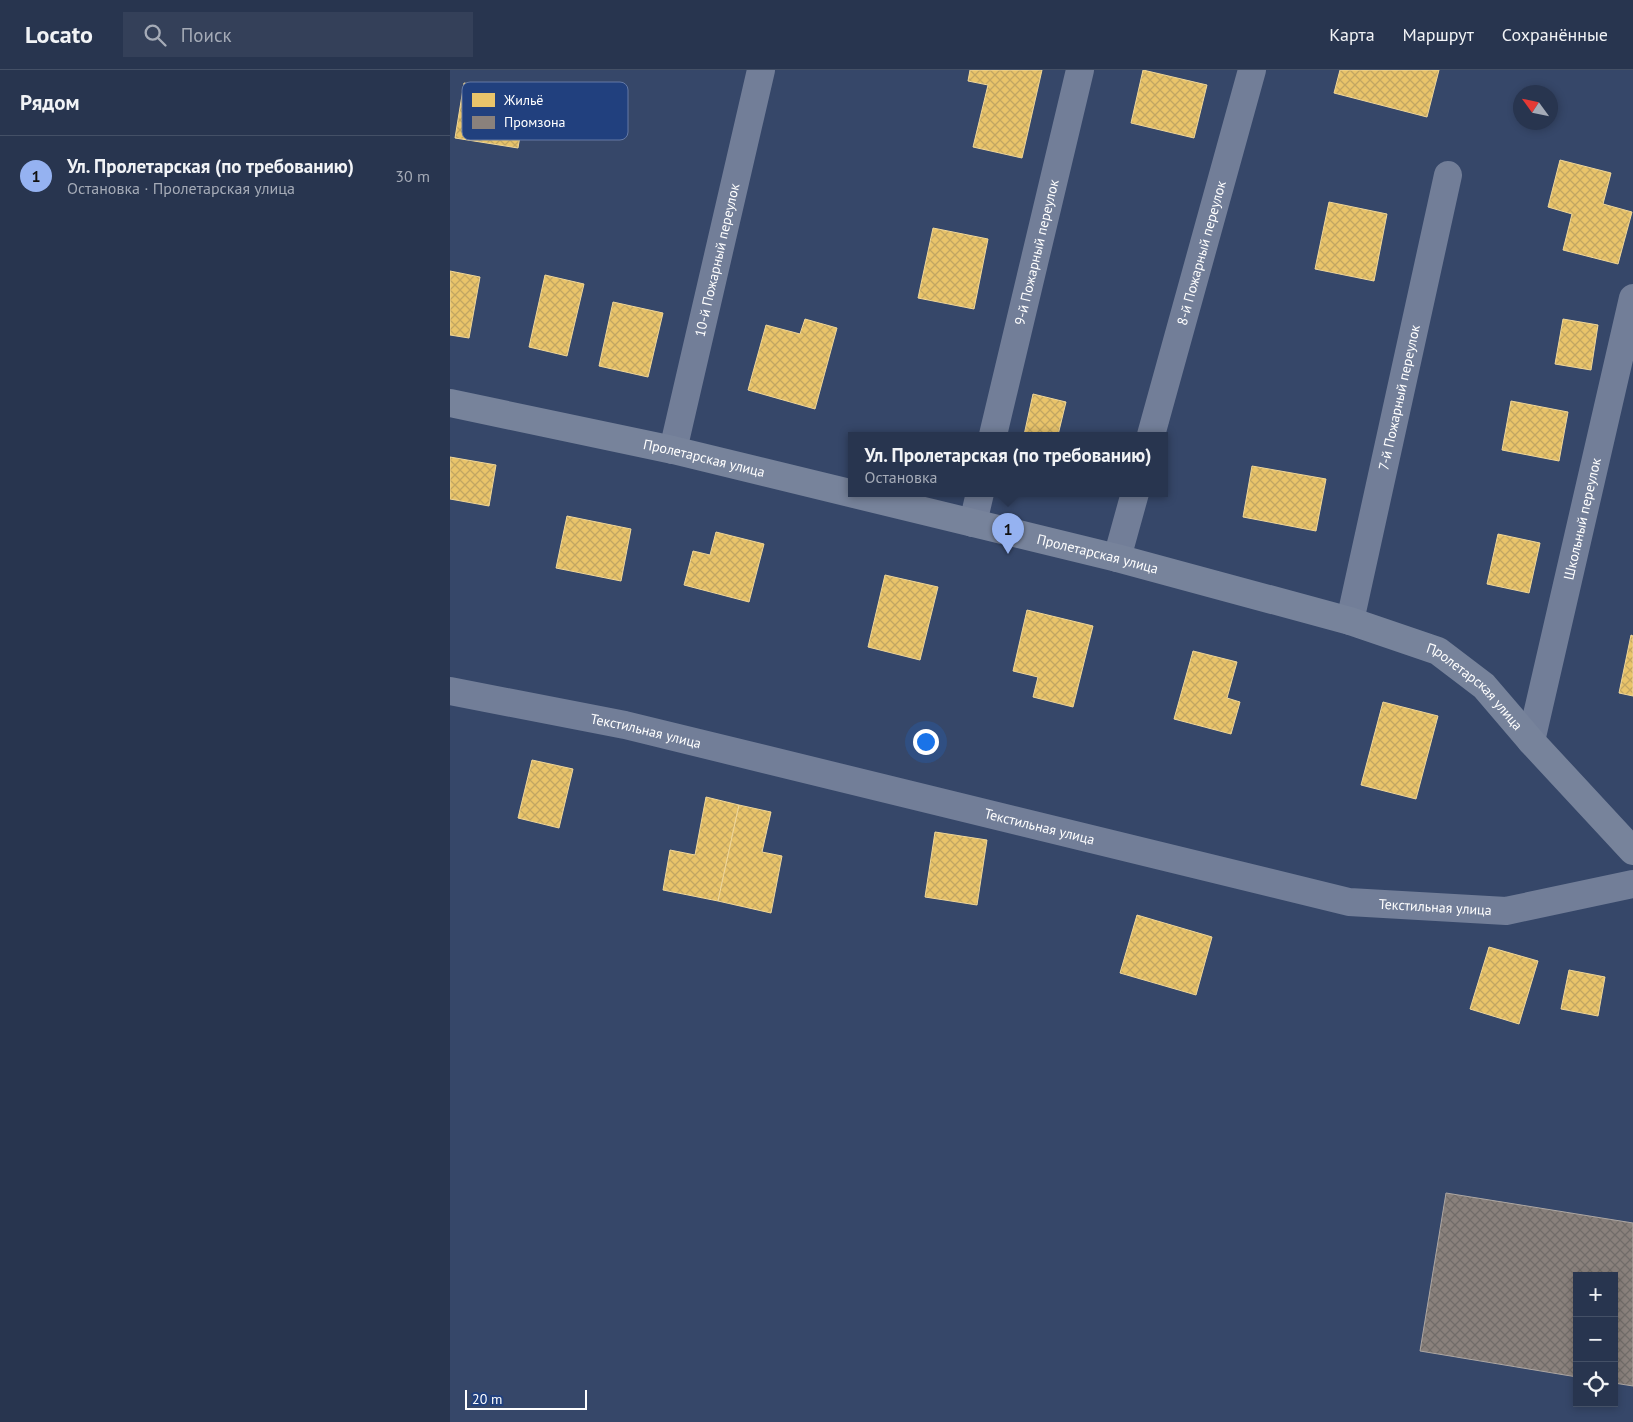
<!DOCTYPE html>
<html lang="ru">
<head>
<meta charset="utf-8">
<style>
  body { margin:0; font-family:"PT Sans",sans-serif; background:#344059; color:#f1f3f6 }
  .controls { position:absolute; right:15px; bottom:15px; display:grid; overflow:hidden; border-radius:0px; box-shadow:0 2px 8px #0003 }
  .controls button { width:45px; height:45px; display:grid; place-items:center; padding:0; border:0; border-bottom:1px solid #445066; background:#28354f; color:#f1f3f6; font:25px sans-serif }
  .compass { position:absolute; left:1063px; top:15px; width:45px; height:45px; border-radius:50%; background:#28354f; box-shadow:0 2px 8px #0003; rotate:303deg }
  .scale { position:absolute; left:15px; bottom:12px; width:122px; box-sizing:border-box; padding-left:5px; border:2px solid #fff; border-top:0; font-size:14px; line-height:18px; white-space:nowrap; color:#fff; -webkit-text-stroke:4px #21407e; paint-order:stroke }
  .you { position:absolute; left:475px; top:671px; width:18px; height:18px; margin:-12px; border:4px solid #fff; border-radius:50%; background:#1a73e8; box-shadow:0 0 0 8px #1a73e833 }
  .badge { display:grid; place-items:center; width:32px; height:32px; border-radius:50%; background:#95b2f1; color:#111; font-size:16px; font-weight:700 }
  .pin { position:absolute; translate:-50% -41px; filter:drop-shadow(0 1px 2px #0008) }
  .pin::after { content:''; position:absolute; top:26px; width:18px; height:15px; background:inherit; clip-path:polygon(0 0,100% 0,50% 100%) }
  .popup { position:absolute; left:398px; top:362px; width:320px; height:65px; box-sizing:border-box; display:grid; place-content:center; border-radius:0px; background:#28354f; filter:drop-shadow(0 1px 4px #0005); font-size:16px; white-space:nowrap; color:#a5abb7 }
  .popup b { font-size:19px; color:#f1f3f6 }
  .popup::after { content:''; position:absolute; left:50%; top:100%; margin-left:-10px; border:10px solid transparent; border-top-color:#28354f }
  .list { margin:0; padding:0; list-style:none }
  h2 { display:flex; justify-content:space-between; align-items:center; height:65px; margin:0; padding:0 20px; font-size:21px }
  h2 small { font-size:16px; font-weight:400; color:#a5abb7 }
  .list li { display:grid; grid-template-columns:32px 1fr auto; gap:15px; align-items:center; box-sizing:border-box; height:80px; padding:0 20px; border-top:1px solid #445066 }
  .list b { display:block; font-size:19px; white-space:nowrap }
  .list p { margin:0; font-size:16px; white-space:nowrap; color:#a5abb7 }
  .list em { font-size:16px; font-style:normal; color:#a5abb7 }
  .icon { flex:none; width:28px; height:28px; fill:none; stroke:currentColor; stroke-width:2; stroke-linecap:round; stroke-linejoin:round }
  .map { position:relative; flex:none; width:1183px; height:1352px; overflow:hidden }
  header { display:flex; align-items:center; gap:30px; box-sizing:border-box; height:70px; padding:0 25px; background:#28354f; border-bottom:1px solid #445066 }
  header strong { font-size:24px }
  nav { display:flex; gap:28px; margin-inline-start:auto; font-size:18px }
  .search { width:350px; height:45px; background:#344059; display:flex; align-items:center; gap:12px; box-sizing:border-box; padding:0 18px; border-radius:0px; color:#a5abb7; font-size:19px }
  main { display:flex }
  aside { flex:1; background:#28354f }
  .map>svg:first-child { display:block }
  .homes { fill:url(#homes-cross-hatch); stroke:#f0d697 }
  .industry { fill:url(#industry-cross-hatch); stroke:#ada7a3 }
  .lines { fill:none; stroke-linecap:round; stroke-linejoin:round }
  .street { stroke:#727e98; stroke-width:28 }
  .secondary { stroke:#77839b; stroke-width:28 }
  .labels { text-anchor:middle; dominant-baseline:central; stroke-width:5; stroke-linejoin:round; paint-order:stroke }
  .street-label { font-size:14px; fill:#fff; stroke:#21407e }
  .key { fill:#21407e; stroke:#6479a5; stroke-width:1 }
  .key-label { font-size:14px; fill:#fff }
</style>
</head>
<body>
<header>
<strong>Locato</strong>
<div class="search"><svg class="icon" aria-label="search" viewBox="0 0 24 24"><circle cx="10" cy="10" r="6"/><path d="M15 15l6 6"/></svg>Поиск</div>
<nav><a>Карта</a><a>Маршрут</a><a>Сохранённые</a></nav>
</header>
<main>
<aside>
<h2>Рядом<small></small></h2>
<ul class="list">
<li><span class="badge">1</span><div><b>Ул. Пролетарская (по требованию)</b><p>Остановка · Пролетарская улица</p></div><em>30 m</em></li>
</ul>
</aside>
<div class="map">
<svg width="1183" height="1352" viewBox="0 0 1183 1352">
  <defs>
    <pattern id="homes-cross-hatch" width="8" height="8" patternUnits="userSpaceOnUse" patternTransform="scale(1.25)"><rect width="8" height="8" fill="#e9c46a"/><path d="M0 0l8 8M0 8l8-8" fill="none" stroke="#c2a662"/></pattern>
    <pattern id="industry-cross-hatch" width="8" height="8" patternUnits="userSpaceOnUse" patternTransform="scale(1.25)"><rect width="8" height="8" fill="#8a817c"/><path d="M0 0l8 8M0 8l8-8" fill="none" stroke="#716c69"/></pattern>
  </defs>
  <rect width="100%" height="100%" fill="#364769"/>
  <g class="homes">
    <polygon points="520,0 592,0 572,88 523,77 538,15 518,11"/>
    <polygon points="693,0 757,15 744,68 681,53"/>
    <polygon points="890,0 989,0 977,47 884,23"/>
    <polygon points="14,13 77,23 68,78 5,68"/>
    <polygon points="1110,90 1161,103 1153,134 1182,142 1168,194 1113,180 1122,144 1098,137"/>
    <polygon points="879,132 937,144 924,211 865,199"/>
    <polygon points="483,158 538,169 524,239 468,228"/>
    <polygon points="0,201 30,207 19,268 0,265"/>
    <polygon points="95,205 134,214 117,286 79,277"/>
    <polygon points="163,232 213,243 198,307 149,296"/>
    <polygon points="355,249 387,258 365,339 298,320 316,255 350,264"/>
    <polygon points="1113,249 1148,255 1141,300 1105,294"/>
    <polygon points="583,324 616,332 608,365 574,365"/>
    <polygon points="1061,331 1118,342 1109,391 1052,380"/>
    <polygon points="0,387 46,395 39,436 0,429"/>
    <polygon points="802,396 876,409 866,461 793,447"/>
    <polygon points="117,446 181,459 171,511 106,498"/>
    <polygon points="266,462 314,474 299,532 234,515 243,481 260,485"/>
    <polygon points="1048,464 1090,473 1079,523 1037,514"/>
    <polygon points="435,505 488,517 470,590 418,577"/>
    <polygon points="577,540 643,556 623,637 583,627 588,607 563,601"/>
    <polygon points="1181,565 1183,566 1183,626 1169,623"/>
    <polygon points="743,581 787,592 777,628 790,632 781,664 724,649"/>
    <polygon points="933,632 988,646 966,729 911,715"/>
    <polygon points="82,690 123,699 109,758 68,748"/>
    <polygon points="256,727 289,735 268,831 213,820 220,780 245,785"/>
    <polygon points="289,735 321,742 312,782 332,786 321,843 268,831"/>
    <polygon points="485,762 537,770 527,835 475,827"/>
    <polygon points="687,845 762,867 746,925 670,903"/>
    <polygon points="1039,877 1088,891 1069,954 1020,939"/>
    <polygon points="1119,900 1155,907 1148,946 1111,939"/>
  </g>
  <polygon class="industry" points="996,1123 1183,1153 1183,1316 1164,1313 1164,1206 1127,1206 1127,1307 970,1281"/>
  <g class="lines">
    <g class="street">
      <path id="s1" d="M543,365L630,0"/>
      <path id="s2" d="M701,365L802,0"/>
      <path id="s3" d="M223,380L311,0"/>
      <polyline points="523,453 530,423"/>
      <polyline points="667,488 685,423"/>
      <path id="s4" d="M900,551L998,105"/>
      <path id="s5" d="M0,621L175,655L899,832L1056,841L1183,814"/>
      <path id="s6" d="M1081,671L1183,228"/>
    </g>
    <path class="secondary" id="s7" d="M0,333L223,380L667,488L900,551L988,581L1034,616L1081,671L1183,781"/>
  </g>
  <g class="labels">
    <g class="street-label">
      <text stroke="none"><textPath href="#s1" startOffset="188">9-й Пожарный переулок</textPath></text>
      <text stroke="none"><textPath href="#s2" startOffset="189">8-й Пожарный переулок</textPath></text>
      <text stroke="none"><textPath href="#s3" startOffset="195">10-й Пожарный переулок</textPath></text>
      <text stroke="none"><textPath href="#s4" startOffset="229">7-й Пожарный переулок</textPath></text>
      <text stroke="none"><textPath href="#s7" startOffset="260">Пролетарская улица</textPath></text>
      <text stroke="none"><textPath href="#s6" startOffset="228">Школьный переулок</textPath></text>
      <text stroke="none"><textPath href="#s7" startOffset="665">Пролетарская улица</textPath></text>
      <text stroke="none"><textPath href="#s7" startOffset="1070">Пролетарская улица</textPath></text>
      <text stroke="none"><textPath href="#s5" startOffset="200">Текстильная улица</textPath></text>
      <text stroke="none"><textPath href="#s5" startOffset="605">Текстильная улица</textPath></text>
      <text stroke="none"><textPath href="#s5" startOffset="1010">Текстильная улица</textPath></text>
    </g>
  </g>
  <rect x="12" y="12" width="166" height="58" rx="8" class="key"/>
  <rect x="22" y="23" width="23" height="14" fill="#e9c46a"/>
  <rect x="22" y="46" width="23" height="13" fill="#8a817c"/>
  <g class="key-label">
    <text x="54" y="35">Жильё</text>
    <text x="54" y="57">Промзона</text>
  </g>
</svg>
<div class="controls">
<button>+</button>
<button>−</button>
<button><svg class="icon" aria-label="locate" viewBox="0 0 24 24"><circle cx="12" cy="12" r="6"/><path d="M12 2v4M12 18v4M2 12h4M18 12h4"/></svg></button>
</div>
<svg class="compass" viewBox="-18 -18 36 36"><path d="M0-13l5 13h-10z" fill="#e53935"/><path d="M0 13l5-13h-10z" fill="#a5abb7"/></svg>
<div class="scale">20 m</div>
<div class="you"></div>
<div class="pin badge" style="left:558px;top:484px">1</div>
<div class="popup"><b>Ул. Пролетарская (по требованию)</b>Остановка</div>
</div>
</main>
</body>
</html>
